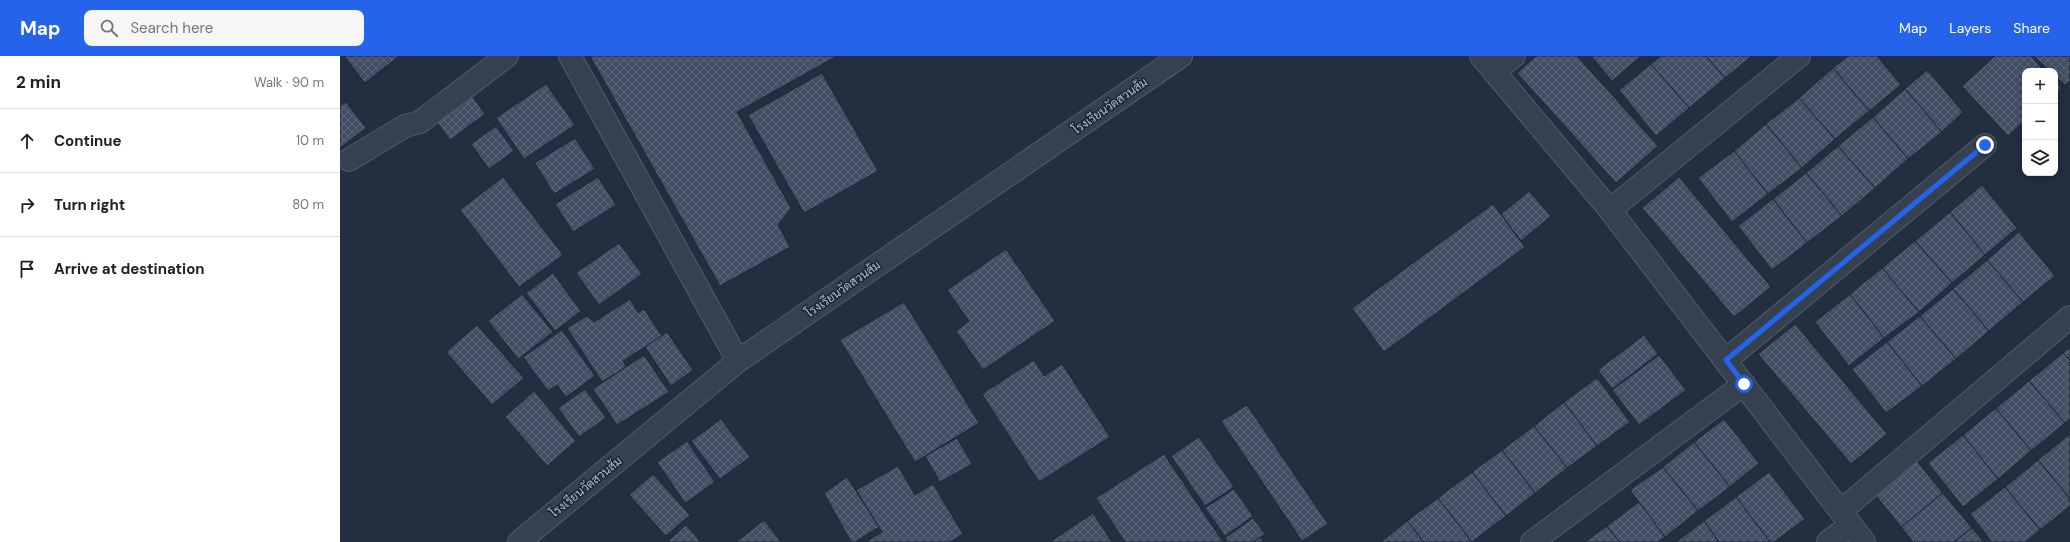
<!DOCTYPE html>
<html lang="en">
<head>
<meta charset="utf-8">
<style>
  body { margin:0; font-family:"DM Sans",Sarabun,sans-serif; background:#f6f6f6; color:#202124 }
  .controls { position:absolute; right:12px; top:12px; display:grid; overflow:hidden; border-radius:8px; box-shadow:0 2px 10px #0003 }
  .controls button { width:36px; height:36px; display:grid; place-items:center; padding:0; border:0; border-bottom:1px solid #e0e0e0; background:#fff; color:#202124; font:20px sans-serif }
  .stop { position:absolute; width:12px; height:12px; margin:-9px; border:3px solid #2563eb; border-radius:50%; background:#fff }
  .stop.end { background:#2563eb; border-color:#fff; box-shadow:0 1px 4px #0008 }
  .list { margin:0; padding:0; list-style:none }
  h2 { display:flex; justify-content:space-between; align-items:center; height:52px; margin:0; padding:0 16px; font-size:17px }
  h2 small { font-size:13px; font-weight:400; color:#757577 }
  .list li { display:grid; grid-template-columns:26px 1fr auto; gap:12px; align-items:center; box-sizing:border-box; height:64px; padding:0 16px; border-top:1px solid #e0e0e0 }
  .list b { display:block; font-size:15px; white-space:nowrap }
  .list em { font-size:13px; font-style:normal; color:#757577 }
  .icon { flex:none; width:22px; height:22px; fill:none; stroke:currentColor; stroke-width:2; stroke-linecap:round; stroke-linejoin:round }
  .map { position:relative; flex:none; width:1730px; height:486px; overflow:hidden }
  header { display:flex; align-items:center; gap:24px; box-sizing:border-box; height:56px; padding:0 20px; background:#2563eb; color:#fff }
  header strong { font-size:19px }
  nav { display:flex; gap:22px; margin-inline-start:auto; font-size:14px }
  .search { width:280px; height:36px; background:#f6f6f6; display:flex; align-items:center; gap:10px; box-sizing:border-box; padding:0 14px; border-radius:8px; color:#757577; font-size:15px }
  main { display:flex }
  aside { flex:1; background:#fff }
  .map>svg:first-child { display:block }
  .building { fill:url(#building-cross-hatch); stroke:#1d2837 }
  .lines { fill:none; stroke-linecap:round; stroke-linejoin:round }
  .street-casing { stroke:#515c6b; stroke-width:24 }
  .street { stroke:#364150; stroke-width:22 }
  .route { stroke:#2563eb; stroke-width:5 }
  .labels { text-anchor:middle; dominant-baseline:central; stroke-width:3; stroke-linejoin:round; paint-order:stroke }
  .street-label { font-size:12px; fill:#b3bccb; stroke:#1b2635 }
</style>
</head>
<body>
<header>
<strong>Map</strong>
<div class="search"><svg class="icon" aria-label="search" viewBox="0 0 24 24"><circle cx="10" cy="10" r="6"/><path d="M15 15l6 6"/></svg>Search here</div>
<nav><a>Map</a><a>Layers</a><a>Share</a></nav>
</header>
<main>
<aside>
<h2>2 min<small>Walk · 90 m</small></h2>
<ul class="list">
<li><svg class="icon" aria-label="ahead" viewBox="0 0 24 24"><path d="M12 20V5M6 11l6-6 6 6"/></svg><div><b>Continue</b></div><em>10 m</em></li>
<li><svg class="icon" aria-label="right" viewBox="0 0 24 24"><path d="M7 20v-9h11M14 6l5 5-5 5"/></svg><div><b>Turn right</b></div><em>80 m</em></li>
<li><svg class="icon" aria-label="arrive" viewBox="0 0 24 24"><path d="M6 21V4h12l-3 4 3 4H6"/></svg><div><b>Arrive at destination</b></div></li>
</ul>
</aside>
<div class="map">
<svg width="1730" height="486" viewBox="0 0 1730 486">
  <defs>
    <pattern id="building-cross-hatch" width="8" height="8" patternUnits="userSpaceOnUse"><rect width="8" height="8" fill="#414e63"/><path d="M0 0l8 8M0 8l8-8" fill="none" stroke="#5a6678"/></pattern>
  </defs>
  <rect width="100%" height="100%" fill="#222f41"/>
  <g class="building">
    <polygon points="4,0 59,0 25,27"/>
    <polygon points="250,0 497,0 397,56 451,152 438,169 450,191 380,230"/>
    <polygon points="1196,0 1237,0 1318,90 1276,127 1177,17"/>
    <polygon points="1251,0 1301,0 1272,25"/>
    <polygon points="1321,0 1366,0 1385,22 1349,52 1311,8"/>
    <polygon points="1366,0 1412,0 1385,22"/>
    <polygon points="1508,0 1537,0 1561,29 1529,55 1493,12"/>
    <polygon points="1655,0 1691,0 1704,15 1685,15 1685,64 1668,80 1622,30"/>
    <polygon points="1694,0 1730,0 1730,25 1725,29 1715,20 1715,15 1710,15"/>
    <polygon points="1311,8 1349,52 1316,80 1279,34"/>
    <polygon points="1493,12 1529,55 1495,83 1459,42"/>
    <polygon points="1587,14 1623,56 1602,76 1565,33"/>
    <polygon points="482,17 538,115 464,157 408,59"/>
    <polygon points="1715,26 1721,32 1715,37"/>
    <polygon points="206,28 235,69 184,103 156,62"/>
    <polygon points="127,33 145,58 110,84 92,59"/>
    <polygon points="1565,33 1602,76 1568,103 1533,61"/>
    <polygon points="1459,42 1495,83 1462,112 1426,68"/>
    <polygon points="6,46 26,72 0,92 0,50"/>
    <polygon points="1533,61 1568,103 1535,132 1498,90"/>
    <polygon points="1426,68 1462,112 1428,138 1394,95"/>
    <polygon points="156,70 174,95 149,113 131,88"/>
    <polygon points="235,82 255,113 214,138 195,107"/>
    <polygon points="1498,90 1535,132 1502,160 1466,117"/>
    <polygon points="1394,95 1428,138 1392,166 1358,122"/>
    <polygon points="1466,117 1502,160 1467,187 1433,143"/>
    <polygon points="163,121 223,199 179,231 120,154"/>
    <polygon points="258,121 276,149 233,176 215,148"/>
    <polygon points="1339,121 1431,231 1394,261 1302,152"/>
    <polygon points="1642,129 1677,172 1645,199 1610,156"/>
    <polygon points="1189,135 1211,160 1181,185 1161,158"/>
    <polygon points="1433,143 1467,187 1432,214 1398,170"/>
    <polygon points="1153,148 1185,191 1044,296 1012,252"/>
    <polygon points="1610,156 1645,199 1612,227 1575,185"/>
    <polygon points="1679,176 1715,220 1683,246 1647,204"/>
    <polygon points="1575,185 1612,227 1579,256 1542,212"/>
    <polygon points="279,187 302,218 259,249 236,217"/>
    <polygon points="666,193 715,265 643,314 616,275 629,265 607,234"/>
    <polygon points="1647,204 1683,246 1649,275 1613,233"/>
    <polygon points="1542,212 1579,256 1544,282 1510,238"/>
    <polygon points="213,217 241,255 215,275 186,237"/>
    <polygon points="1613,233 1649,275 1616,303 1580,260"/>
    <polygon points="182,238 213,276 178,303 148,265"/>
    <polygon points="1510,238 1544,282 1509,310 1475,266"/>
    <polygon points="290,243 298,257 304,253 322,280 283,305 286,311 262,326 227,272 247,260 254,266"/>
    <polygon points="564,246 639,367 575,406 500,284"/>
    <polygon points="1580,260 1616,303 1582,330 1547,286"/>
    <polygon points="1455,268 1547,378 1511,408 1418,298"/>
    <polygon points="137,269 184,322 152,349 106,296"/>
    <polygon points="222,274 255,320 226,341 217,329 208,335 183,301"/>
    <polygon points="327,276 353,314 331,330 305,291"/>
    <polygon points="1304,279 1318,298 1272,333 1258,314"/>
    <polygon points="1547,286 1582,330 1546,357 1512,313"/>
    <polygon points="1730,291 1730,305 1723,297"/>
    <polygon points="1723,297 1730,305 1730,363 1725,367 1689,325"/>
    <polygon points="304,299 329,336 277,369 253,333"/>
    <polygon points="1319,299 1346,334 1299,369 1272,334"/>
    <polygon points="694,304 704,320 722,308 770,381 699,426 642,338"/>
    <polygon points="1257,322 1290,366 1257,390 1224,346"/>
    <polygon points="1689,325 1725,367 1691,395 1656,352"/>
    <polygon points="245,333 266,362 239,381 218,352"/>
    <polygon points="194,335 236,385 207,410 165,361"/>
    <polygon points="1224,346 1257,390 1227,412 1194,370"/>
    <polygon points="907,349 988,468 962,485 881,365"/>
    <polygon points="1656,352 1691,395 1658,423 1623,379"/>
    <polygon points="381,363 410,401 380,423 351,385"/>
    <polygon points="1384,363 1419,407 1390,431 1354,386"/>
    <polygon points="1194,370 1227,412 1195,437 1162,394"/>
    <polygon points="1730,378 1730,443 1698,404"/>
    <polygon points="1623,379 1658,423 1623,451 1588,407"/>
    <polygon points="859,381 894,431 865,450 831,400"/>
    <polygon points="617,382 632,408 600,426 585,400"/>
    <polygon points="347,385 375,426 345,447 317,406"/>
    <polygon points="1354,386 1390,431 1358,455 1323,411"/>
    <polygon points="1162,394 1195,437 1166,460 1132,416"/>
    <polygon points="824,398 883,486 785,486 756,442"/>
    <polygon points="1575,403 1603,437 1561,471 1533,436"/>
    <polygon points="1698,404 1730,443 1730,450 1700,474 1665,431"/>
    <polygon points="558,410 575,439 593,428 623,478 610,486 526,486 542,476 516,434"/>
    <polygon points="1323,411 1358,455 1325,481 1290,434"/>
    <polygon points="1132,416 1166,460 1132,486 1098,442"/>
    <polygon points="1429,416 1465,463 1434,486 1430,486 1396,441"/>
    <polygon points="313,418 350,459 326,480 289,439"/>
    <polygon points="507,421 539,471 515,486 511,486 484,437"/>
    <polygon points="1665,431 1700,474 1685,486 1652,486 1630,458"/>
    <polygon points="894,433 913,460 885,480 865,452"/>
    <polygon points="1603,437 1632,472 1614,486 1573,486 1561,471"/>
    <polygon points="1396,441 1430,486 1379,486 1364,465"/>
    <polygon points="1098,442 1132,486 1084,486 1067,465"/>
    <polygon points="1299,446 1325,481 1318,486 1279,486 1267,470"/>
    <polygon points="753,457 772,486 710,486"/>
    <polygon points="913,462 925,478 913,486 887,486 885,482"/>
    <polygon points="424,464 441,486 396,486"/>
    <polygon points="1067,465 1084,486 1041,486"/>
    <polygon points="1364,465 1379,486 1336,486"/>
    <polygon points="346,469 361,486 329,486 328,485"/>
    <polygon points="1267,470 1279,486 1245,486"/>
    <polygon points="1632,472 1644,486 1614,486"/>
    <polygon points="920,481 924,486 913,486"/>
  </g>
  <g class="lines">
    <defs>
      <g id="street">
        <polyline points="230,0 398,305"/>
        <polyline points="1141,0 1270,154 1524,486"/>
        <polyline points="1154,16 1174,0"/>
        <polyline points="9,104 65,70 80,66 167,0"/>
        <polyline points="1270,154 1459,0"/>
        <polyline points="1386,304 1645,89"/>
        <polyline points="1501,455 1730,261"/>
        <polyline points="179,486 398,305 841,0"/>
        <polyline points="1192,486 1404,328"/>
        <polyline points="1488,486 1511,469"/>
      </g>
    </defs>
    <use href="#street" class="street-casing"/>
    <use href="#street" class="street"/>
  </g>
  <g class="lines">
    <polyline class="route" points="1404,328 1386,304 1645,89"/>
  </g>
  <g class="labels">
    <g class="street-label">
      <text transform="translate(770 50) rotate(-35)">โรงเรียนวัดสวนส้ม</text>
      <text transform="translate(503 233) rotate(-35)">โรงเรียนวัดสวนส้ม</text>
      <text transform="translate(246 431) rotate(-39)">โรงเรียนวัดสวนส้ม</text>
    </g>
  </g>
</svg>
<div class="controls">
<button>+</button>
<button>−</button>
<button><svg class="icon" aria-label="layers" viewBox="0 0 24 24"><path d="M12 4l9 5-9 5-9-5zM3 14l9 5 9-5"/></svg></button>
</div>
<div class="stop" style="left:1404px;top:328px"></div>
<div class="stop end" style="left:1645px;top:89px"></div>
</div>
</main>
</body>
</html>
